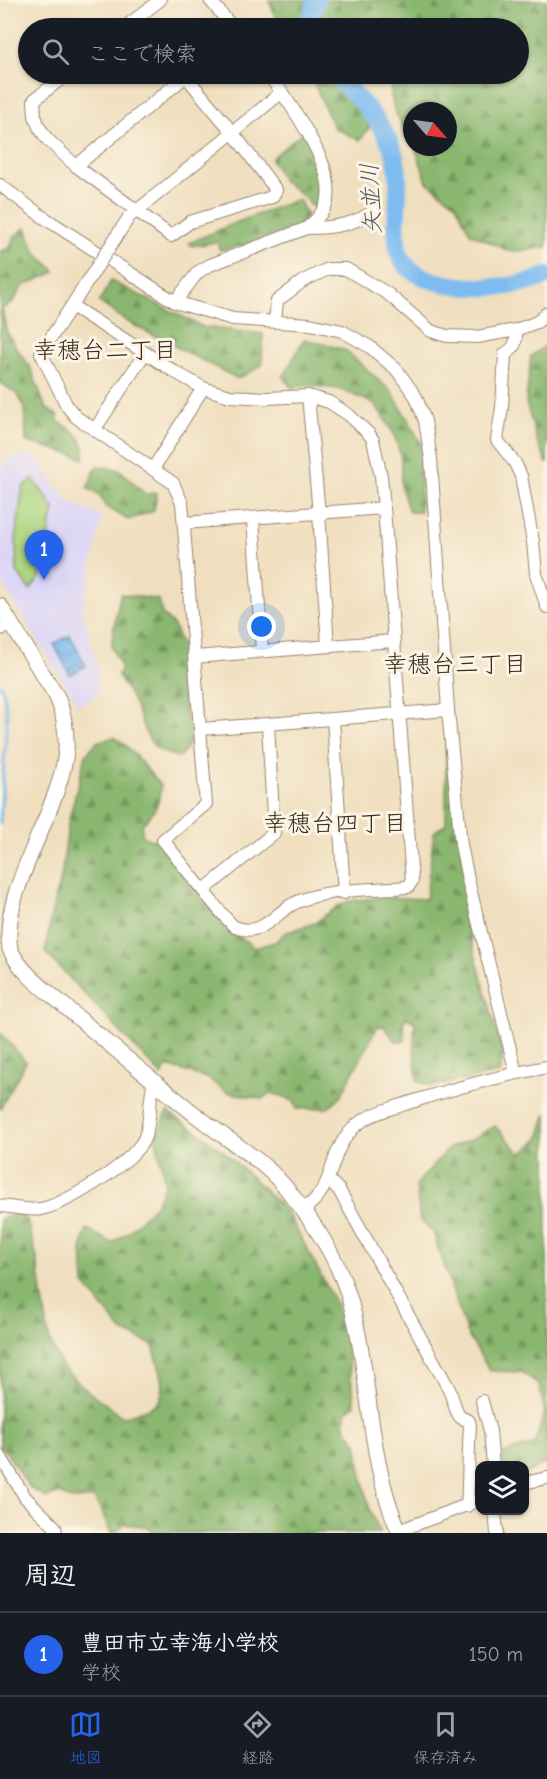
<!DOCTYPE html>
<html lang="ja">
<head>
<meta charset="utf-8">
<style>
  body { margin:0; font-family:"Comic Neue","Klee One",sans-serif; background:#242831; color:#f1f3f6 }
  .controls { position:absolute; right:18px; bottom:18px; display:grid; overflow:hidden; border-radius:12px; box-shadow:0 2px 4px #0004 }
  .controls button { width:54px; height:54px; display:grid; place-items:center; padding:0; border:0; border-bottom:2px solid #363941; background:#171b24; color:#f1f3f6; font:30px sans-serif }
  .compass { position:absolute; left:403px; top:102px; width:54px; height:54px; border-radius:50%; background:#171b24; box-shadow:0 2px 4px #0004; rotate:118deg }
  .you { position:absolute; left:262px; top:627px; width:21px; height:21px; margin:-15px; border:4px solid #fff; border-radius:50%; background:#1a73e8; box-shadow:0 0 0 9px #1a73e833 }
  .badge { display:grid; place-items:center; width:39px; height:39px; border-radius:50%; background:#2563eb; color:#fff; font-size:20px; font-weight:700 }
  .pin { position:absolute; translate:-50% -50px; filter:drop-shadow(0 2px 3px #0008) }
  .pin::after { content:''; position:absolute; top:32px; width:21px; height:18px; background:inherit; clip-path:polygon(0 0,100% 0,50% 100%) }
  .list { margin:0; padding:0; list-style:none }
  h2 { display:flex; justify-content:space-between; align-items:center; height:78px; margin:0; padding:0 24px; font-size:26px }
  h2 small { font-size:20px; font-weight:400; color:#9ea1a6 }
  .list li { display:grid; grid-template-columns:39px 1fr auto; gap:18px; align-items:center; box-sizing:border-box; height:84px; padding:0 24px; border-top:2px solid #363941 }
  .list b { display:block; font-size:22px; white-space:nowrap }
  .list p { margin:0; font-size:20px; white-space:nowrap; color:#9ea1a6 }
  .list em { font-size:20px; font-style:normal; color:#9ea1a6 }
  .icon { flex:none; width:33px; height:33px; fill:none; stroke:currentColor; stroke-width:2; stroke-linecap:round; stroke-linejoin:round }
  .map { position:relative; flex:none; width:547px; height:1533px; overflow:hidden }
  .search { position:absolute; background:#171b24; box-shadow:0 2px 4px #0004; left:18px; right:18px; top:18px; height:66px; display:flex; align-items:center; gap:15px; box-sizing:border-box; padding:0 21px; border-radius:33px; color:#9ea1a6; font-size:22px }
  .sheet { height:162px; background:#171b24 }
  nav { display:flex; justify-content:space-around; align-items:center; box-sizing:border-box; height:84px; border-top:2px solid #363941; background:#171b24; font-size:16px; color:#9ea1a6 }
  nav a { display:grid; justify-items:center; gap:3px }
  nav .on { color:#2563eb }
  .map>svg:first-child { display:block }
  .built { fill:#dcd6f6 }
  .green { fill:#add682; stroke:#748050; stroke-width:1.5 }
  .forest { fill:url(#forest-firs); stroke:#627047; stroke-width:1.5 }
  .water { fill:url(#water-waves); stroke:#5c7287; stroke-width:1.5 }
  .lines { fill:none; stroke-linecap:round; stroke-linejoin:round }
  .stream { stroke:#7dbbf0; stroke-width:3 }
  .river { stroke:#7dbbf0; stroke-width:18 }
  .minor-casing { stroke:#96846e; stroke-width:14 }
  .major-casing { stroke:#96846e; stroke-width:17 }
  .minor { stroke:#fff; stroke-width:12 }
  .major { stroke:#fff; stroke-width:15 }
  .minor-bridge-casing { stroke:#96846e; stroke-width:14; stroke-linecap:butt }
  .minor-bridge { stroke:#fff; stroke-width:12 }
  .labels { text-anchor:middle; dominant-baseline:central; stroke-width:6; stroke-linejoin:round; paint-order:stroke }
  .water-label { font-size:24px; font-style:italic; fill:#4f565d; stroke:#fcf5e5 }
  .neighbourhood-label { font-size:24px; fill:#3b2a1e; stroke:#fcf5e5 }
</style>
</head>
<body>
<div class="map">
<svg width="547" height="1533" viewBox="0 0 547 1533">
  <defs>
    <pattern id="forest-firs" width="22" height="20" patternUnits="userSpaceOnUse" patternTransform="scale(1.5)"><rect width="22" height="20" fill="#8ab770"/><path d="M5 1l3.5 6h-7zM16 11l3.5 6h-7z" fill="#72955b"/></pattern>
    <pattern id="water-waves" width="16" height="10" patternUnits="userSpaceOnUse" patternTransform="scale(1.5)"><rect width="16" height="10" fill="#7dbbf0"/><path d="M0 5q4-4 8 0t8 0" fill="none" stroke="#6898c2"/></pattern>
  </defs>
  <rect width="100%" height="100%" fill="#fcf5e5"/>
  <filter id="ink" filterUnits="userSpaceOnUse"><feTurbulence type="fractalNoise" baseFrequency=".0167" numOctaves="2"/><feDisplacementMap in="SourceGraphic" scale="12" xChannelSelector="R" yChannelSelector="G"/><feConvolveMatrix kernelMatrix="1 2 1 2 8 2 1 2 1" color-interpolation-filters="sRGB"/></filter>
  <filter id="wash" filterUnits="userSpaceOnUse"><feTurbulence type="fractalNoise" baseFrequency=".008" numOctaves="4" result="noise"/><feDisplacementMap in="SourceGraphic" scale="24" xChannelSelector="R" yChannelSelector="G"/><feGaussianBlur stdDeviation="1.35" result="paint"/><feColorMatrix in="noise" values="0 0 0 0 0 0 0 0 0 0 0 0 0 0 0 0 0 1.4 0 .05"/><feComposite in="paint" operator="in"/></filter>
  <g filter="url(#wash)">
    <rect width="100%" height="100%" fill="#f0dfbf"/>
    <polygon class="built" points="32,453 68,501 102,517 82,611 98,668 97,694 79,706 0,580 0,469 12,458"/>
    <polygon class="green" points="33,479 54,508 40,577 30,590 17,572 16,535 23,487"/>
    <g class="forest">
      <path d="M269,0H547V247L511,252L470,233L456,204L427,182L415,147H448V111H412V142C397,117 387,103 392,74H518V28H279Z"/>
      <polygon points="310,74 354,74 369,128 360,140 334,128"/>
      <polygon points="308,132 329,169 318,208 310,205 306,198 283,181 271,159 299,135"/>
      <polygon points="299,199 307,216 300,226 246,245 220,250 217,242 192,246 189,243 235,223"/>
      <path d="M26,227C29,236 31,247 38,255C44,262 51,263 55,272L23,286L13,302L2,309L6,330L17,349L30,367L46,408L58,416V422C74,429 87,440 84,459C65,451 45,448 26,441L25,410L18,395L0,382V251L9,249L15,236Z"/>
      <polygon points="111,281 203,327 263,334 262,365 238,379 128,322 99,302"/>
      <polygon points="304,339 345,350 392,392 421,443 420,512 409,512 401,487 401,457 394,434 375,404 339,389 307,385 292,388 283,378"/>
      <polygon points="547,345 547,464 537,441 526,402 531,356"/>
      <polygon points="97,466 120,470 145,494 157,493 154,511 128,520 105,506 100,495 87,488"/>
      <path d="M121,594L159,600L162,614L174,626L179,639L186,649L189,694L184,709L192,740L180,757C145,753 147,730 134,704C130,694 123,685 118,675L121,666C118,660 114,654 112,648C111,641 118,602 121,594Z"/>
      <path d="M114,737C135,750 144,768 161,786C160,804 154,812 142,825V835L150,840L157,839L225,930L247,941L254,948L275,942L285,933L315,923L338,906L349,901L383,897L426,899L434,832L446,824V744L453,740L471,940L503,1054L500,1073L432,1086L419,1082C413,1070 414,1036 415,1022L406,1017L403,1024L405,1040L401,1042L394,1040L385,1027L378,1026L340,1097L328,1108L297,1109L295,1102L283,1096L270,1093L263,1099L227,1092L207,1078L167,1066L162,1076L45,952L55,896L61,879L69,819L86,754L97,742Z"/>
      <polygon points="0,1032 26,1062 0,1109"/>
      <path d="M167,1112L195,1130L224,1152L260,1185L284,1209L291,1219L336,1304L344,1332L355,1405L346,1412L344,1422L347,1431L357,1443L361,1471L370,1511L381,1533H151L149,1527L125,1524L117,1532L111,1533C104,1519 103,1510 94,1498L71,1500L60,1493L46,1498L29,1487L6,1452L0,1447V1219L17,1213L27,1219L37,1259L49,1339L63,1368L88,1391L123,1417C132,1414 143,1411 151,1407C174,1396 157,1364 153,1345L122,1331L84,1284L82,1245L87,1229L112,1243L129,1232L156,1204L165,1183L156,1139Z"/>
      <polygon points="547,1112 547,1462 525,1474 524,1466 504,1465 502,1454 534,1444 545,1413 539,1385 522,1372 490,1371 467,1334 433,1232 420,1220 416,1185 449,1148 472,1139 495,1126 521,1154 539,1139"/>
    </g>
    <polygon class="water" points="70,635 86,666 70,675 54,644"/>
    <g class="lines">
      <polyline class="stream" points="0,684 4,692 7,716 0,824"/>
      <g class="river">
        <polyline points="307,28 317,0"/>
        <path d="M333,74C358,97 382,120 394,153C404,184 392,218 398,249C406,292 494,291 525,283C533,282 540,278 547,276"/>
      </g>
    </g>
  </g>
  <g filter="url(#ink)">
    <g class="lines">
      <defs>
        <g id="minor">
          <polyline points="210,0 233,28"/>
          <polyline points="139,17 148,28"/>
          <polyline points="124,28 160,0"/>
          <polyline points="67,74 34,100 35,116 39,127 47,139 76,166 171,236 190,222 272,197 276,190 233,133 184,74"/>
          <polyline points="76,166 186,76"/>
          <polyline points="0,185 43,217 175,302 233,319 310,324 342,331 370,347 397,370 416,397 425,421 431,459 448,710 461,845 469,884 516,1073"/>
          <polyline points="133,214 282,92"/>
          <path d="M307,228C332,228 355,225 375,210"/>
          <path d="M175,302L198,272L210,265L307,228C317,220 325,211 328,198C334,164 288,100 268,74"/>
          <path d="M72,306L175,372L203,388L230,396L268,398L308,396L329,402L349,415L369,434L373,440L381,476L384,508L412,881L408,887C374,890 321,888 291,905C272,917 261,937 235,927C228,924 173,852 163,840L206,804L182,503L173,483L76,417L67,406L41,353L78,296"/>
          <polyline points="275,321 277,301 303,281 328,269 346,269 388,294 431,331 447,336 477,337 516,330 537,322 547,313"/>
          <path d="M516,330C517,342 515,348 505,354L502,407L497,440L515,463L521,476L533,542L536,574L547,607"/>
          <polyline points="308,396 319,513 328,646"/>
          <polyline points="95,429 145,353"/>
          <polyline points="153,469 203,388"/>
          <polyline points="253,519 262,651"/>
          <polyline points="184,523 384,508"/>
          <polyline points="0,629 12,625"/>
          <polyline points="195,657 393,641"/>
          <polyline points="333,719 344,893"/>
          <polyline points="201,729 448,710"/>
          <polyline points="204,890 274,833 268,725"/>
          <path d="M329,1180L339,1190L449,1389L457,1412L460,1417L469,1421L470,1426C468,1453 469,1479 467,1506"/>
          <path d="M0,1206C13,1207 29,1211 41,1209C68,1203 125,1167 141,1144C152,1129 148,1100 154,1082"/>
          <path d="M303,1210C337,1186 327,1158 349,1133C353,1128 357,1124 362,1121C375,1112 391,1109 405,1104C451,1089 499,1076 547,1067"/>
          <polyline points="482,1401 490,1431 493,1466"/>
          <polyline points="0,1456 25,1497 55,1527 56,1533"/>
          <polyline points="524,1483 547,1478"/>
          <polyline points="495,1510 497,1533"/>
          <polyline points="398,1531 480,1500"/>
        </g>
        <path id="major" d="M0,606L57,697C64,714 67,732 66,751C60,812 0,890 10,949C21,974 49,992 69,1010C113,1047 156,1084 201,1119C231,1143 267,1162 290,1193C315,1224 338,1259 349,1297C372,1374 366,1459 400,1533"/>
      </defs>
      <use href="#minor" class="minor-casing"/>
      <use href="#major" class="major-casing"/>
      <use href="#minor" class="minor"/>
      <use href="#major" class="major"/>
      <defs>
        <polyline id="minor-bridge" points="78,296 129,217"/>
      </defs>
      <use href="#minor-bridge" class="minor-bridge-casing"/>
      <use href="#minor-bridge" class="minor-bridge"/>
    </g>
  </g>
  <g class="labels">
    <g class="water-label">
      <text transform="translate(371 199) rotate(-93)">矢並川</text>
    </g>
    <g class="neighbourhood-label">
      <text x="105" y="350">幸穂台二丁目</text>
      <text x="455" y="664">幸穂台三丁目</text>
      <text x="335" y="823">幸穂台四丁目</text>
    </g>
  </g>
</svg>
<div class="controls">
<button><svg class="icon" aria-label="layers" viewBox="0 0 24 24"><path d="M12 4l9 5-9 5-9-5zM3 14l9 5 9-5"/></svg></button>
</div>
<svg class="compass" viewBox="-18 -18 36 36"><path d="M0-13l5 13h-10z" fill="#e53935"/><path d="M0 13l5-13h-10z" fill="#9ea1a6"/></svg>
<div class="you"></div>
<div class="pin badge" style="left:44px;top:580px">1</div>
<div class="search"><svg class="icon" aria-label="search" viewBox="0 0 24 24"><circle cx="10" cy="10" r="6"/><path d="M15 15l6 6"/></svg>ここで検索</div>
</div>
<section class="sheet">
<h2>周辺<small></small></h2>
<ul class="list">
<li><span class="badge">1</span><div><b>豊田市立幸海小学校</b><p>学校</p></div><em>150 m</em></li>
</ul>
</section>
<nav>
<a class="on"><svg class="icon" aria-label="map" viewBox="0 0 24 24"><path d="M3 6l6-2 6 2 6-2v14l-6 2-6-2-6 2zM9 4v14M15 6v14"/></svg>地図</a>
<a><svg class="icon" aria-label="directions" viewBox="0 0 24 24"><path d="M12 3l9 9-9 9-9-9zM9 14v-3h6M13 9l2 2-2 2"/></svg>経路</a>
<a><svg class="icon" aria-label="saved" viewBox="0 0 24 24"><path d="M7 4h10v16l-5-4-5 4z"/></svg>保存済み</a>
</nav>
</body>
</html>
